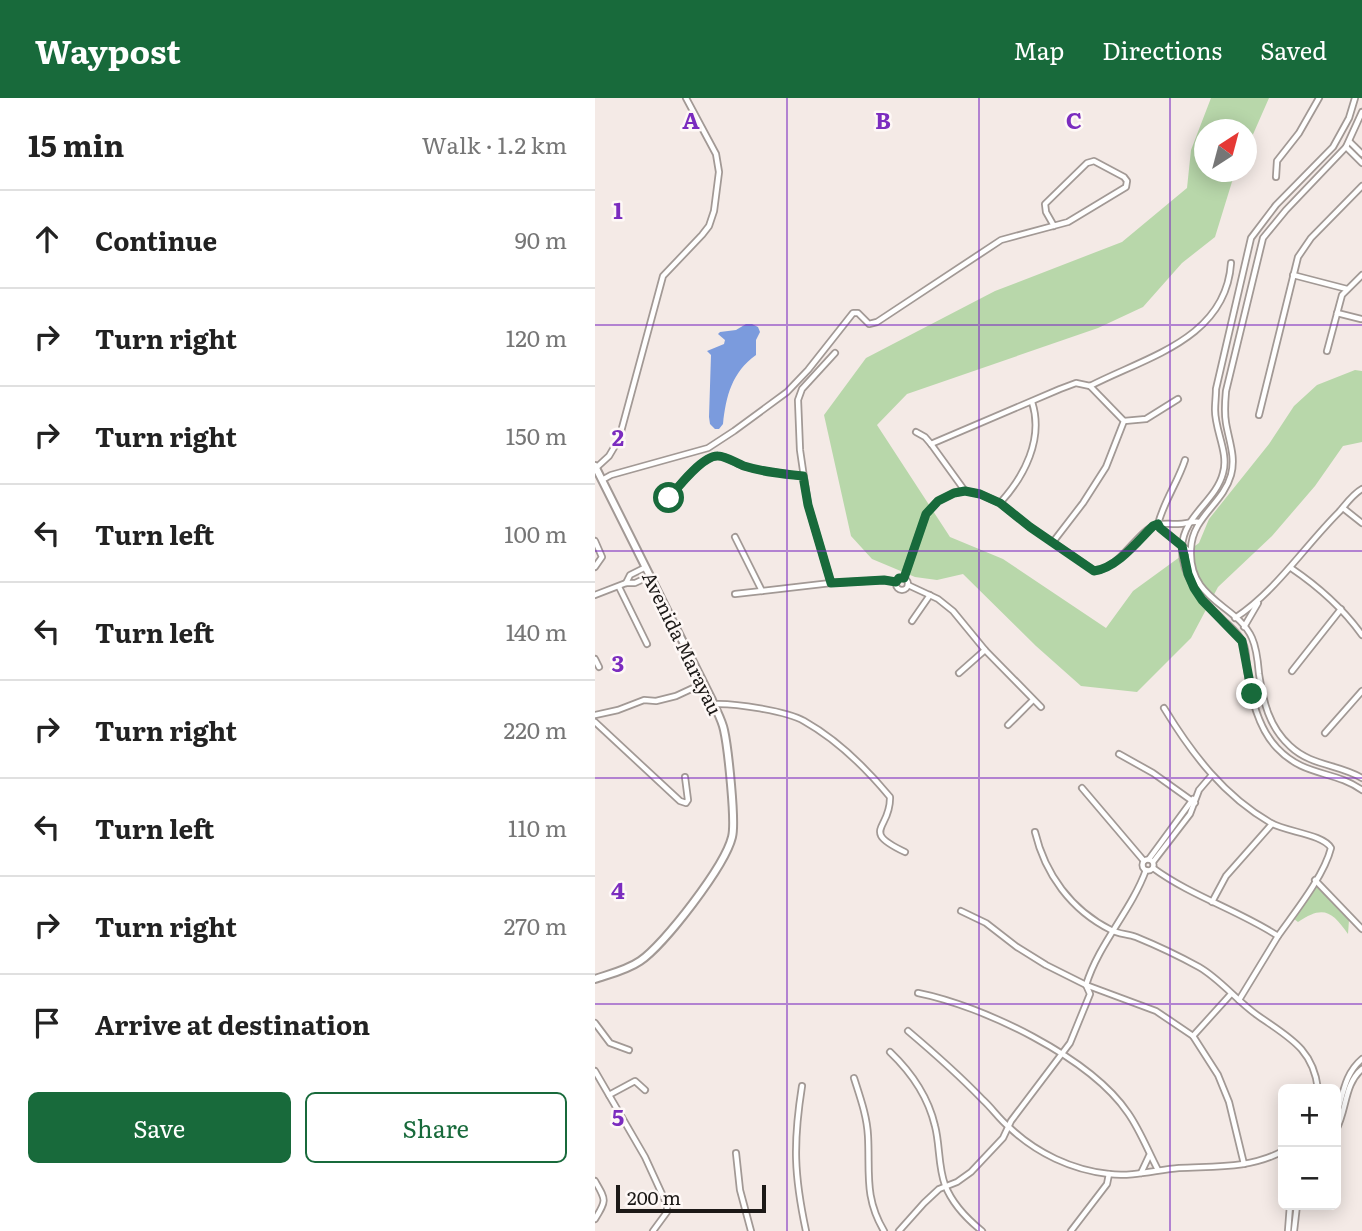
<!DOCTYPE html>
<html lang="en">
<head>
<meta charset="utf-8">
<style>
  body { margin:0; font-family:Literata,serif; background:#f6f6f6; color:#222 }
  .controls { position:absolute; right:21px; bottom:21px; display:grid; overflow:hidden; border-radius:10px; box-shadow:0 4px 18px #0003 }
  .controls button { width:63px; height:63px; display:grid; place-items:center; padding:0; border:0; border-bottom:2px solid #e0e0e0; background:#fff; color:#222; font:35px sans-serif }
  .compass { position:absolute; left:599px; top:21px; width:63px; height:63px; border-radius:50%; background:#fff; box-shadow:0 4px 18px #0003; rotate:36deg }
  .scale { position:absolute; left:21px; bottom:18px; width:150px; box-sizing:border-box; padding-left:7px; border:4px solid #1c1917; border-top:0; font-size:19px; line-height:24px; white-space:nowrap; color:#1c1917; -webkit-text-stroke:5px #fef8f6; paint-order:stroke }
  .stop { position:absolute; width:21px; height:21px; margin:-16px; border:5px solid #186a3b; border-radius:50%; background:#fff }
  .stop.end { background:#186a3b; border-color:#fff; box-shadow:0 2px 7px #0008 }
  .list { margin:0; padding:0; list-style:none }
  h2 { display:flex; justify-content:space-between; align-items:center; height:91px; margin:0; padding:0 28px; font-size:30px }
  h2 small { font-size:23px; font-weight:400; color:#767676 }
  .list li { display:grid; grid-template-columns:46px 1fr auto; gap:21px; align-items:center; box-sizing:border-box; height:98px; padding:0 28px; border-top:2px solid #e0e0e0 }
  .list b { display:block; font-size:26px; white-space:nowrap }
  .list em { font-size:23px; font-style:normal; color:#767676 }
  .actions { display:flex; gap:14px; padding:21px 28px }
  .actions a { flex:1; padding:16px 0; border:2px solid #186a3b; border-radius:10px; text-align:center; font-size:24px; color:#186a3b }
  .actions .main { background:#186a3b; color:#fff }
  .icon { flex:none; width:38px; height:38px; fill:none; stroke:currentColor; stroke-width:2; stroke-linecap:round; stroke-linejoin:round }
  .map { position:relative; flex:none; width:767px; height:1133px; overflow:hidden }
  header { display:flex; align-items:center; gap:42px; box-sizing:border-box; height:98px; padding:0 35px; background:#186a3b; color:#fff }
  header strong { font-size:33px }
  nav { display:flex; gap:38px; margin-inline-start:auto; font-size:24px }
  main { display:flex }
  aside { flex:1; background:#fff }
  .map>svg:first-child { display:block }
  .green { fill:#b8d7aa }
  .water { fill:#7b9bdd }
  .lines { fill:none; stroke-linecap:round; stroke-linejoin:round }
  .minor-casing { stroke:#a29995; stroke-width:8 }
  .tertiary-casing { stroke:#a29995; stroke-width:10 }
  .minor { stroke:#fff; stroke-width:4.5 }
  .tertiary { stroke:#fff; stroke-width:6 }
  .route { stroke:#186a3b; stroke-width:9 }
  .grid { fill:none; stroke:#7b2cbf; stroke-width:2; stroke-opacity:0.55 }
  .labels { text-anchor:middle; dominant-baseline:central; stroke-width:5; stroke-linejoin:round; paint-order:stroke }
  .street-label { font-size:19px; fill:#1c1917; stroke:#fef8f6 }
  .grid-label { font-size:23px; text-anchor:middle; font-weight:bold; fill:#7b2cbf; stroke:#fef8f6; stroke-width:5; stroke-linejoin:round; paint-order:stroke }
</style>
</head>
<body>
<header>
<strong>Waypost</strong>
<nav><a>Map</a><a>Directions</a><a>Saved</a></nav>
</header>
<main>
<aside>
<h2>15 min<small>Walk · 1.2 km</small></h2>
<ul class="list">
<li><svg class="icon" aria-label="ahead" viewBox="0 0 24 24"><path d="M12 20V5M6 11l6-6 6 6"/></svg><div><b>Continue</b></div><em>90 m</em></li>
<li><svg class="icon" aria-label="right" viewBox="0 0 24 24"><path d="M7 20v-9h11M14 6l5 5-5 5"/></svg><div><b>Turn right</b></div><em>120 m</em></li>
<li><svg class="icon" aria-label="right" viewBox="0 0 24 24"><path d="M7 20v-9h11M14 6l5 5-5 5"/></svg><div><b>Turn right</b></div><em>150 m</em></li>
<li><svg class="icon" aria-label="left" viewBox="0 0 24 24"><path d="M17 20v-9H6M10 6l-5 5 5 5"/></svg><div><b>Turn left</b></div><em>100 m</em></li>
<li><svg class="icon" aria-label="left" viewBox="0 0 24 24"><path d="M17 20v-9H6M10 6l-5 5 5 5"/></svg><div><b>Turn left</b></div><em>140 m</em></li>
<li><svg class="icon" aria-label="right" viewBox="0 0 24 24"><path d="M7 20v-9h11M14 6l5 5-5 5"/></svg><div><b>Turn right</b></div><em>220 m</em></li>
<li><svg class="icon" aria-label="left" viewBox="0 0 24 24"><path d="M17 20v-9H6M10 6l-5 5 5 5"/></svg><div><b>Turn left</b></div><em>110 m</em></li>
<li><svg class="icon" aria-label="right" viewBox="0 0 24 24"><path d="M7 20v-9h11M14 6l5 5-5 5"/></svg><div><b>Turn right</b></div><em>270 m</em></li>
<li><svg class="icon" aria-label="arrive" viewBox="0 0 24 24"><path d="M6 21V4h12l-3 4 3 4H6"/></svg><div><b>Arrive at destination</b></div></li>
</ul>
<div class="actions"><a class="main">Save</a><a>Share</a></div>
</aside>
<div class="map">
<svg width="767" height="1133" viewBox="0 0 767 1133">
  <rect width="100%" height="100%" fill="#f4eae6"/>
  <g class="green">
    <polygon points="616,0 674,0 652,50 652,32 610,32 610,74 640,74 620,139 587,165 548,209 503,230 312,296 282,327 355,439 408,461 511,530 538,493 604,445 614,421 674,346 699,308 722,287 760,272 767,273 767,344 748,348 720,388 677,438 623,489 596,540 542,594 486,588 441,548 368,476 342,482 320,479 277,461 256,438 229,317 271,260 400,193 527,144 592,90 596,52"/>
    <path d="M720,787L754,822L753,836C737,813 728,807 703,824L699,821Z"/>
  </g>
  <path class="water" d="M151,226H157L163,229L165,234L161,242V257C137,274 131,298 128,326L124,331H120L115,326L114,319L116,257L112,253L129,246L130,242L123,236L125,234L141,232Z"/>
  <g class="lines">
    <defs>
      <g id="minor">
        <path d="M760,0L754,20L738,49L681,107L656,140L621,291C621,298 620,305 620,312C620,333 634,355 628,375C621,403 588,418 587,449C586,479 607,502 627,521C635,529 644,535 648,545C652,553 651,563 652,572C656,599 663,630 682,650C709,679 739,672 767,692"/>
        <path d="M767,14L751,49L691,112L668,140L631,293C630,304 629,314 631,325C634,343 641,359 636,377C628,406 597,419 596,451C593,503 642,506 657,540C662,551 663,564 664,576C668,603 674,629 695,648C716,668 743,666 767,680"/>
        <polyline points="755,44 767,56"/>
        <polyline points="751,49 767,65"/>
        <polyline points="681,79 682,63 704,35 724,0"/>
        <polyline points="698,177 752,191"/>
        <polyline points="742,215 766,221"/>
        <polyline points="732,253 747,197 767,177"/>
        <polyline points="664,317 703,159 716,140 767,88"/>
        <polyline points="529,323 551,321 583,301"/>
        <polyline points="321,334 330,339 336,346 370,393"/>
        <path d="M336,346L465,291L481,285L495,288C551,259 631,241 636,165"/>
        <polyline points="2,369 14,358 24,341 68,178 107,137 114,128 119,113 124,74 121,56 91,0"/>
        <polyline points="7,382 16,377 113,350 139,333 192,294 213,272 258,215 263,215 274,226 282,224 406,142 473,124 531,89 532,83 529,79 499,63 492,65 450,106 451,114 459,128"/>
        <path d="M74,400C83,389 108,357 123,358C131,358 141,365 148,368C168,374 188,376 208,378"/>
        <path d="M405,405C429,379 449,341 437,304"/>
        <polyline points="748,410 767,425"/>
        <path d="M563,426C569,403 583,384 590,362"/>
        <polyline points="563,426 565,430 595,454"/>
        <polyline points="140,439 167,493"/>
        <polyline points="0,443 7,459 0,469"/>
        <polyline points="458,444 488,405 511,369 529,323 495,288"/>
        <path d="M696,470C724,489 747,509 767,537"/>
        <circle cx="307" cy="486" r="6"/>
        <path d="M309,480L331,416L343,403L359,395L370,393L385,396L405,405L435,429L500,473C527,469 541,434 561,427C568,425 576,426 583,426C591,426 596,423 604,424"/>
        <polyline points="31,485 35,477 51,469"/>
        <polyline points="236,485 213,407 205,352 203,302 207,291 240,255"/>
        <polyline points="313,487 343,501 358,513 390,552 446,609"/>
        <polyline points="24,489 52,546"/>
        <polyline points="140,496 236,485 289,482 301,484"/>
        <polyline points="0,497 31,485 40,485 55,478"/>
        <path d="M640,520C682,492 708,450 744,414C751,406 758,396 767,391"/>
        <polyline points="317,523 335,497"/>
        <polyline points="649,529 663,505"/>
        <polyline points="0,561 4,569"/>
        <polyline points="697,573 746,511"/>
        <polyline points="364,575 390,552"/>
        <path d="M119,606C139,605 192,613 209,623C241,641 271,670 295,699C296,732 264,732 310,754"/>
        <polyline points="0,617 23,612 49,602 61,603 81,598 109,585"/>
        <polyline points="0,624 85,703 91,705 93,702 90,679"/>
        <polyline points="413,627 438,602"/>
        <polyline points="730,635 767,593"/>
        <polyline points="524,656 558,675 600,705"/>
        <polyline points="487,690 549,763"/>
        <path d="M440,734C450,776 476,812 516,832C523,836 533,836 541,839C563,848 584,858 604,869C625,881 642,903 662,917C693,939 718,950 723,991"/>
        <polyline points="554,761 598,701"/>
        <circle cx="553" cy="767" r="5.5"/>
        <polyline points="558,764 595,716 604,692 616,678"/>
        <path d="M558,770C596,798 643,812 683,838C700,814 729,778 736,750C728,736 691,734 676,725C629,698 597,656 569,610"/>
        <polyline points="720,782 767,831"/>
        <polyline points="617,804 631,778 677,726"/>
        <polyline points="366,813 391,825 422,849 451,867 491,887 561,913 598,938 623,977 634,1004 649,1066"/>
        <path d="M323,895C388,908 495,959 533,1015C545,1032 553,1053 563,1072"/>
        <polyline points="644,902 683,838"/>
        <polyline points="0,925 15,945 34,952"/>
        <path d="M313,933C339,955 364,977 388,1002C397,1010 404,1021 414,1029C441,1055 477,1072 514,1076C537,1079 561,1072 584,1070C619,1068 655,1071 688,1053"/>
        <polyline points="598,938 636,896"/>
        <path d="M295,954C317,975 333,998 340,1028C345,1047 343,1068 350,1087C357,1105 372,1121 387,1133"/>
        <polyline points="0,973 50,1059 72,1107 72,1114 58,1133"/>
        <path d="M259,980C265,999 272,1018 273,1038C275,1075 269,1099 289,1133"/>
        <path d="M207,988C198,1045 199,1077 211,1133"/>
        <polyline points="14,997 40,983 50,992"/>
        <path d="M741,1019C748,998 749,976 767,961"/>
        <path d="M741,1032C752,1012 749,986 767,971"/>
        <polyline points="141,1055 145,1092 156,1133"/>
        <polyline points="546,1075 554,1058"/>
        <path d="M0,1083C11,1102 12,1102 0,1121"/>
        <path d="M304,1133L329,1105L344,1091L362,1084L376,1074L408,1040L416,1023L475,945L495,896L491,887C504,845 536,813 551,772"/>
        <polyline points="476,1133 512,1086 514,1076"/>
        <polyline points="693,1133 695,1107"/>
        <polyline points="699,1133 702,1107"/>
      </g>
      <path id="tertiary" d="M0,368L117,602C121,612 127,622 129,632C133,650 141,724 137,739C130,768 69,847 45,863C32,872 15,876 0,881"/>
    </defs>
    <use href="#minor" class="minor-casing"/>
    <use href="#tertiary" class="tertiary-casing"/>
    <use href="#minor" class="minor"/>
    <use href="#tertiary" class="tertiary"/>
  </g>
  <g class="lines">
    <path class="route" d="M74,400C83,389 108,357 123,358C131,358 141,365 149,368C168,374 188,376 208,378L213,407L236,485L289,482L301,484L304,480H309L331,416L343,403L359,395L370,393L385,396L405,405L435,429L499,473C522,470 542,444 558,428L563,426L565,430L587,448L593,476L599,490L607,502L647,543L657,596"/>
  </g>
  <path class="grid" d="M192,0V1133M384,0V1133M575,0V1133M0,227H767M0,453H767M0,680H767M0,906H767"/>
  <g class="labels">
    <g class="street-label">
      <text transform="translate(88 545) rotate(64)">Avenida Marayau</text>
    </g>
  </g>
  <g class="grid-label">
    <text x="96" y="31">A</text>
    <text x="288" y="31">B</text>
    <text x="479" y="31">C</text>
    <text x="23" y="121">1</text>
    <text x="23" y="348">2</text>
    <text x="23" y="574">3</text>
    <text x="23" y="801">4</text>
    <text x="23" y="1028">5</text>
  </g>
</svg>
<div class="controls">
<button>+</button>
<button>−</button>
</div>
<svg class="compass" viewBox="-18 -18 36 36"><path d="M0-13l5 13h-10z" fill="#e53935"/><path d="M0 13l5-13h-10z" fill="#767676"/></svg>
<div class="scale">200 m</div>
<div class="stop" style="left:74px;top:400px"></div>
<div class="stop end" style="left:657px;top:596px"></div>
</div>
</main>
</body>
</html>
